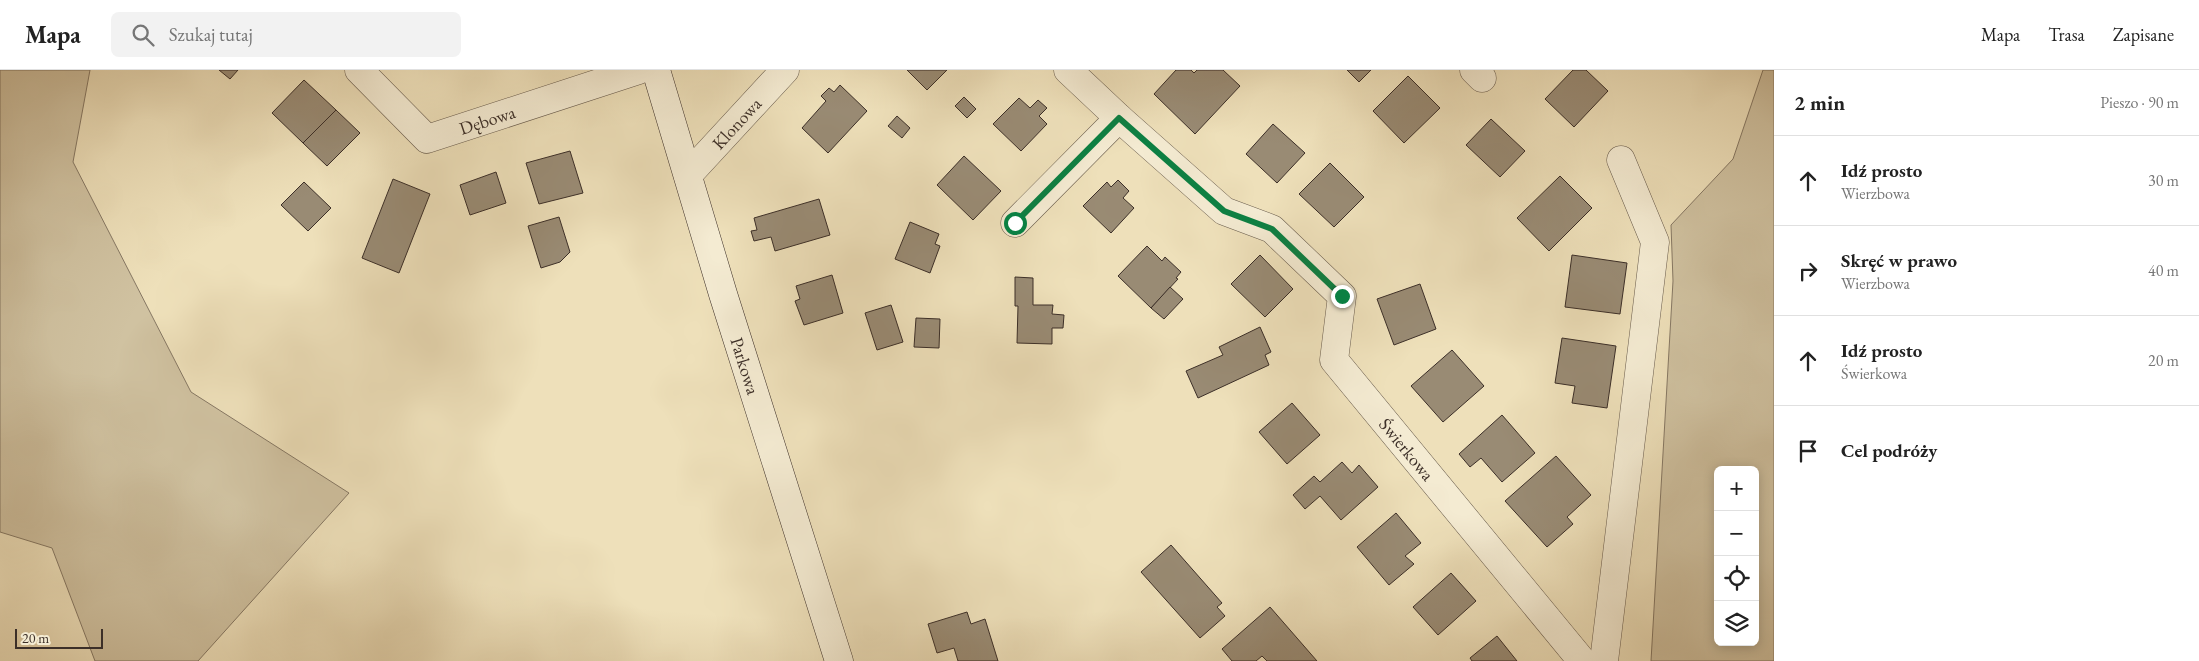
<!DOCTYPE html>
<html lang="pl">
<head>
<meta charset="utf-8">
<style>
  body { margin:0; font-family:"EB Garamond",serif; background:#f2f2f2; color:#222 }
  .controls { position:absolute; right:15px; bottom:15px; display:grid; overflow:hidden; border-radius:8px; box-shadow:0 2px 12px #0003 }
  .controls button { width:45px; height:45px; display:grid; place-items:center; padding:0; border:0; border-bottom:1px solid #e0e0e0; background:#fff; color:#222; font:25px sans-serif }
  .scale { position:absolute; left:15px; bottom:12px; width:88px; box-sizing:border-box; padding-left:5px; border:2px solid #3c2f28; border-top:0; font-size:14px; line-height:18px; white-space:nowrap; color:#3c2f28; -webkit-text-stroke:4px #f4ebd2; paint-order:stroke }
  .stop { position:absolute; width:15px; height:15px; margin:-11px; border:4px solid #0b8043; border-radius:50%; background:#fff }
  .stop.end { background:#0b8043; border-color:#fff; box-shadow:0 1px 5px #0008 }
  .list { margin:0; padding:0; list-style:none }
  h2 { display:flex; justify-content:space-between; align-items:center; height:65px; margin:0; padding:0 20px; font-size:21px }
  h2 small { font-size:16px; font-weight:400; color:#767676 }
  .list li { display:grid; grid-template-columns:32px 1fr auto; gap:15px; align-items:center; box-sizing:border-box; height:90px; padding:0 20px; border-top:1px solid #e0e0e0 }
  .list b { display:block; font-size:19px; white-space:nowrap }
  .list p { margin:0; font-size:16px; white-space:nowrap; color:#767676 }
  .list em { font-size:16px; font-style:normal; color:#767676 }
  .icon { flex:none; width:28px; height:28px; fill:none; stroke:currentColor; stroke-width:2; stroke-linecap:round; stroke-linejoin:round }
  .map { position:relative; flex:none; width:1774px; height:591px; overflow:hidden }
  header { display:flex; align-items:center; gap:30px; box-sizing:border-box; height:70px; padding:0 25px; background:#fff; border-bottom:1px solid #e0e0e0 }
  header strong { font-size:24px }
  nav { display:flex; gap:28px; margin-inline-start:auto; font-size:18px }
  .search { width:350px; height:45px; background:#f2f2f2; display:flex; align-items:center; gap:12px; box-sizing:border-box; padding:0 18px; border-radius:8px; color:#767676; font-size:19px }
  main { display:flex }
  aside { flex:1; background:#fff }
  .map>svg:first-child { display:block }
  .green { fill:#d0c2a1; stroke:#867864; fill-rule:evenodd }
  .building { fill:#998b74; stroke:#3c2f28 }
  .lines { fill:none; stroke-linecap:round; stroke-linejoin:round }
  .street-casing { stroke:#685b4c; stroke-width:29 }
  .secondary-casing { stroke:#3c2f28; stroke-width:29 }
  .street { stroke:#f4ebd2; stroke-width:28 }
  .secondary { stroke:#f4ebd2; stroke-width:28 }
  .route { stroke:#0b8043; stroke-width:6 }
  .labels { text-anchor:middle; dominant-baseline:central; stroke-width:4; stroke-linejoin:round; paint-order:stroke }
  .street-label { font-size:18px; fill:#3c2f28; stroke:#f4ebd2 }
</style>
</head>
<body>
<header>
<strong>Mapa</strong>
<div class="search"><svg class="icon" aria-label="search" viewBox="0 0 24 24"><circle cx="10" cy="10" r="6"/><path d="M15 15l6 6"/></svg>Szukaj tutaj</div>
<nav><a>Mapa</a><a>Trasa</a><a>Zapisane</a></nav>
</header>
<main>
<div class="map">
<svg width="1774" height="591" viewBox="0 0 1774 591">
  <rect width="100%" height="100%" fill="#eee0ba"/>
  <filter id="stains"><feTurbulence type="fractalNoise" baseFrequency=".004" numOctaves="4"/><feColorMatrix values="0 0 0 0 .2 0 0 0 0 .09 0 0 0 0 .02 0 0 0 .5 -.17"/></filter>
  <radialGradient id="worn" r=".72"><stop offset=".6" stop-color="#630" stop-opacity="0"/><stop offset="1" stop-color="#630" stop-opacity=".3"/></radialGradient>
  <g class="green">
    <polygon points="0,0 90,0 73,92 191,322 349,423 198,591 95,591 52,478 0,462"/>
    <path d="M1763,0H1774V591H1651L1673,211L1671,155L1733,89ZM1718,400H1755V572H1718Z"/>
  </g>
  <g class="building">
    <polygon points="219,0 238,0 230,9"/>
    <polygon points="907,0 947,0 927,20"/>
    <polygon points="1176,0 1191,0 1194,3 1197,0 1223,0 1240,16 1195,64 1154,24"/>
    <polygon points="1347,0 1371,0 1359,12"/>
    <polygon points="1573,0 1586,0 1608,21 1574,57 1545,29"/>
    <polygon points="1408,6 1440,38 1404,73 1373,41"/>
    <polygon points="304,10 336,40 303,73 272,43"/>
    <polygon points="840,15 867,41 828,83 802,58 826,31 821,26 829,18 834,22"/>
    <polygon points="964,27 976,39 967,48 955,36"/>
    <polygon points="1019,28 1030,38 1038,30 1047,38 1039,46 1047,54 1021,81 993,54"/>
    <polygon points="336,40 360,63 327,96 303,73"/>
    <polygon points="897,46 910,58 902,68 888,56"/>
    <polygon points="1491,49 1525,81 1500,107 1466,75"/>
    <polygon points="1273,54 1305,83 1277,113 1246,84"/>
    <polygon points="570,81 583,123 539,134 526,93"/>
    <polygon points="964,86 1001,121 973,150 937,115"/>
    <polygon points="1330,93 1364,127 1334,157 1299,124"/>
    <polygon points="496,102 506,133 470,145 460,115"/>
    <polygon points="1560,106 1592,138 1549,181 1517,148"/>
    <polygon points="393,109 430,124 399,203 362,188"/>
    <polygon points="1118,110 1129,121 1123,128 1134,138 1111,163 1083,136 1107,112 1111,117"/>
    <polygon points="304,112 331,138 308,161 281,135"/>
    <polygon points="819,129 830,165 775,181 771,167 754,171 751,161 757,160 754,148"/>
    <polygon points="559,147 570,182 560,192 541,198 528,156"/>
    <polygon points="910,152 939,164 935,174 940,176 930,203 895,189"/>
    <polygon points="1147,176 1162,191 1165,187 1181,202 1176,208 1178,209 1151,238 1118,206"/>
    <polygon points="1260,185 1293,219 1265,247 1231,214"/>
    <polygon points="1572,185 1627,193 1620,244 1565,237"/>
    <polygon points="832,205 843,243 804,255 795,231 800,229 796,216"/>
    <polygon points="1015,207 1033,208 1033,235 1053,235 1052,244 1064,245 1063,258 1052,258 1052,274 1017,273 1018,236 1015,236"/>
    <polygon points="1420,214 1436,259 1394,275 1377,229"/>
    <polygon points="1170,217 1183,229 1164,249 1151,238"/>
    <polygon points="891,235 903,272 877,280 865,243"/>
    <polygon points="916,248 940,249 939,278 914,277"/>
    <polygon points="1260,257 1271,282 1265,285 1269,295 1198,328 1186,301 1223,285 1219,277"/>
    <polygon points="1562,268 1616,276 1607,338 1572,333 1575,316 1555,313"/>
    <polygon points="1452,280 1484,316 1443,352 1411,316"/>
    <polygon points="1292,333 1320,365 1287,394 1259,362"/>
    <polygon points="1502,345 1535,383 1502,412 1481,388 1470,397 1459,384"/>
    <polygon points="1556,386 1591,425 1567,447 1573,454 1547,477 1505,431"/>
    <polygon points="1342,392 1352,403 1359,395 1378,417 1341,450 1320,426 1305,439 1293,425 1314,406 1320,412"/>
    <polygon points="1396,443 1421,473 1405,486 1414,494 1389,515 1357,477"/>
    <polygon points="1171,475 1222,533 1217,537 1225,546 1200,568 1141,502"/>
    <polygon points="1451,503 1476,531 1438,565 1413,537"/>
    <polygon points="1270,537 1317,591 1267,591 1262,586 1256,591 1232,591 1222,579"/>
    <polygon points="967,542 971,554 985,549 998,591 958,591 954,578 937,583 928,554"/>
    <polygon points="1497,566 1517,591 1472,591 1470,588"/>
  </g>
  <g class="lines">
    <defs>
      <g id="street">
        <path id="s1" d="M359,0L427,69L639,0"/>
        <path id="s2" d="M1068,0L1119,48L1224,141L1272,159L1342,226L1334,290L1582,591"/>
        <polyline points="1474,0 1482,8"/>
        <path id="s3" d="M688,105L785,0"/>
        <polyline points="1015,153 1119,48"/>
        <polyline points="1604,591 1655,172 1621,90"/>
      </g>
      <g id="secondary">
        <path id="s4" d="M656,0L723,224L839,591"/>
      </g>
    </defs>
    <use href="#street" class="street-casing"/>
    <use href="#secondary" class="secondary-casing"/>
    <use href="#street" class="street"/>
    <use href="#secondary" class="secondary"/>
  </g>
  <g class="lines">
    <polyline class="route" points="1015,153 1119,48 1224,141 1272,159 1342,226"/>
  </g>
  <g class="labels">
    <g class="street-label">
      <text stroke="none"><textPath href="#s1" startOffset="160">Dębowa</textPath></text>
      <text stroke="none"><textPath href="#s3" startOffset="71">Klonowa</textPath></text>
      <text stroke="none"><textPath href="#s4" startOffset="309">Parkowa</textPath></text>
      <text stroke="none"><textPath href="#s2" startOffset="538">Świerkowa</textPath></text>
    </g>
  </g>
  <rect width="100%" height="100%" filter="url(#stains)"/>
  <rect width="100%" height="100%" fill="url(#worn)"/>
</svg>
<div class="controls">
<button>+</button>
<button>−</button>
<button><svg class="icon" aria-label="locate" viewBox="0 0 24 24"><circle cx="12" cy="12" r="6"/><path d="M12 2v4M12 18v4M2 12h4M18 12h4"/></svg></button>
<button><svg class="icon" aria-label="layers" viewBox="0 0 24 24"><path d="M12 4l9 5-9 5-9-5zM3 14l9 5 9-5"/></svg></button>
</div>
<div class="scale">20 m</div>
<div class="stop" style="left:1015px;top:153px"></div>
<div class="stop end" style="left:1342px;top:226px"></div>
</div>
<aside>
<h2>2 min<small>Pieszo · 90 m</small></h2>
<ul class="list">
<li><svg class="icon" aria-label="ahead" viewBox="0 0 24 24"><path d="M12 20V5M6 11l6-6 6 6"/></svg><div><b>Idź prosto</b><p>Wierzbowa</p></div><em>30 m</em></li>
<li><svg class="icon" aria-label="right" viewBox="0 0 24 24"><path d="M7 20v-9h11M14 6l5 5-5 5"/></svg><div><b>Skręć w prawo</b><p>Wierzbowa</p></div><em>40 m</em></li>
<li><svg class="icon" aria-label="ahead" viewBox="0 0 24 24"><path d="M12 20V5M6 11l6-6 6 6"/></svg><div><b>Idź prosto</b><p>Świerkowa</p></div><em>20 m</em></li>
<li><svg class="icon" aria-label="arrive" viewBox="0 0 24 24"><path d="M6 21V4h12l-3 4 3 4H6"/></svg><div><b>Cel podróży</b></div></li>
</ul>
</aside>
</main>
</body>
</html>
